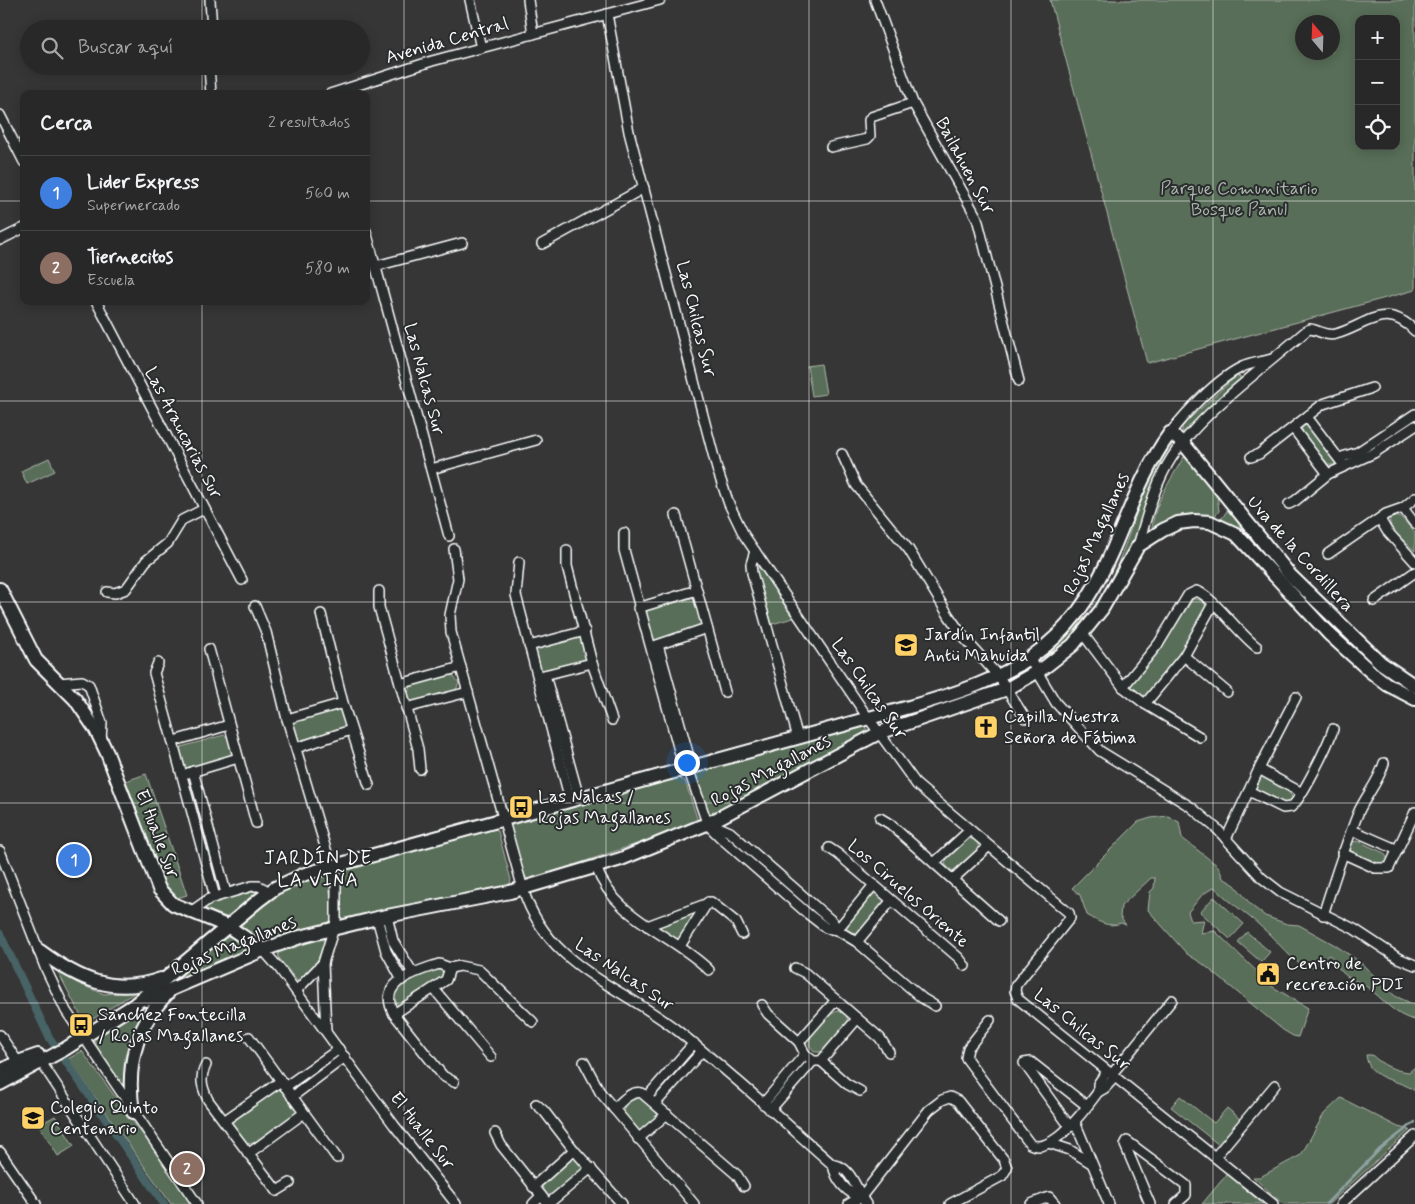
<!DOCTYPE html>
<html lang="es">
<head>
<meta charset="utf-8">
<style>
  body { margin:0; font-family:Mynerve,sans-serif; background:#313030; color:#f1f3f6 }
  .controls { position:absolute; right:15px; top:15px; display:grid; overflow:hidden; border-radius:10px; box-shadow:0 2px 12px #0003 }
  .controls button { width:45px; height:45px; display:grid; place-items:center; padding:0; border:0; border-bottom:1px solid #454445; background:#292828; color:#f1f3f6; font:25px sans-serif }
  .compass { position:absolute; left:1295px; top:15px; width:45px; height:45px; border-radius:50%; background:#292828; box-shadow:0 2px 12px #0003; rotate:341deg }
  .you { position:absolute; left:686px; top:762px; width:18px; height:18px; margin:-12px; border:4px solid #fff; border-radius:50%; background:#1a73e8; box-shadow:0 0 0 8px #1a73e833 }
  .badge { display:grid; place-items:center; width:32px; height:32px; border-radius:50%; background:#8c9099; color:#fff; font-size:16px; font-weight:700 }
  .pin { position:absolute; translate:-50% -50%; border:2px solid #fff; box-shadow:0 1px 5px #0006 }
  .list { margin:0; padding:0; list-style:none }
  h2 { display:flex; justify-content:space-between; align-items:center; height:65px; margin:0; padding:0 20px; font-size:21px }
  h2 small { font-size:16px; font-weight:400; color:#a5a6a8 }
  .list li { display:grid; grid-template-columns:32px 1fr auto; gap:15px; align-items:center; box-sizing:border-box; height:75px; padding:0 20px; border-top:1px solid #454445 }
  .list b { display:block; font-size:19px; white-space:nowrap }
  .list p { margin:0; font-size:16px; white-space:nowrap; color:#a5a6a8 }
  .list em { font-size:16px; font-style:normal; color:#a5a6a8 }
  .icon { flex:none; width:28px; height:28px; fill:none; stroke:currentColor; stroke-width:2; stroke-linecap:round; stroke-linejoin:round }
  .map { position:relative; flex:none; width:1415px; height:1204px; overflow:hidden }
  .search { position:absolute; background:#292828; box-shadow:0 2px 12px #0003; left:20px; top:20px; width:350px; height:55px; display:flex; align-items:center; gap:12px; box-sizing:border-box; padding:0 18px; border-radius:28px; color:#a5a6a8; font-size:19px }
  .panel { position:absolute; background:#292828; box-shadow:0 2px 12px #0003; left:20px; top:90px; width:350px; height:215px; border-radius:10px }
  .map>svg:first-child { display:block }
  .green { fill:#596e59; stroke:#acb6ac; fill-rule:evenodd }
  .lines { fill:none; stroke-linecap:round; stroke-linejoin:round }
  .stream { stroke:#90a2a3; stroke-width:2.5 }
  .canal { stroke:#466466; stroke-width:8 }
  .street-casing { stroke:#fff; stroke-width:12 }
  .secondary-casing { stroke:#fff; stroke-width:16 }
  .street { stroke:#2a2d2e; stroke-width:9 }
  .secondary { stroke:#2a2d2e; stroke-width:12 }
  .grid { fill:none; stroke:#fff; stroke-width:1; stroke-opacity:0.55 }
  .labels { text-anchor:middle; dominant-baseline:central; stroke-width:4; stroke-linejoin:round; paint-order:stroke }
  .street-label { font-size:18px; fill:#fff; stroke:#2a2d2e }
  .park-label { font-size:18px; fill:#acb6ac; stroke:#2a2d2e }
  .poi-label { font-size:18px; fill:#fff; stroke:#2a2d2e; text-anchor:start }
  .neighbourhood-label { font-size:19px; letter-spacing:1px; fill:#fff; stroke:#2a2d2e }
</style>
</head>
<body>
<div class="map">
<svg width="1415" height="1204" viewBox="0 0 1415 1204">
  <rect width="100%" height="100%" fill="#373636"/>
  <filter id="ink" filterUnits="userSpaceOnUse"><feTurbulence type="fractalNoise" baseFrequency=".02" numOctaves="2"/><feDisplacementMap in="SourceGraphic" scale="10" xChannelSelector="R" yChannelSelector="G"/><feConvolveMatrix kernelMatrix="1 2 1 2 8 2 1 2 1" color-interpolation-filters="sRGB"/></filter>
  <g filter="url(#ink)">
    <g class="green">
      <path d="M1050,0H1415V290L1147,363ZM1359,19H1396V146H1359ZM1332,22V52H1302V22Z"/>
      <polygon points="821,364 826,394 812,396 807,366"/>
      <polygon points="1240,376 1240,381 1199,417 1187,431 1182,432 1182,427 1187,421 1235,377"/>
      <polygon points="1309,424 1338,464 1337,465 1329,465 1302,433 1302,427"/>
      <path d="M1170,444L1173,448L1154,481L1128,557L1117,580L1080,632L1043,661C1043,656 1080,623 1087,615C1130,565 1132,496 1170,444Z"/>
      <path d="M1188,455L1217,495L1219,511L1214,517L1152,530C1153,504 1171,480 1183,458Z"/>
      <polygon points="49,458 55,471 27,484 21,471"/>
      <polygon points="1229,508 1408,686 1403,690 1366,662 1220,521"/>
      <polygon points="1396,516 1402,518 1415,533 1415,551 1392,530 1389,519"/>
      <polygon points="759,567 793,618 772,624 756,569"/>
      <polygon points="692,598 696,600 703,626 657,641 652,639 646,614 648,610"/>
      <path d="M1193,599C1200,599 1204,601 1206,607C1196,630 1164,685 1142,698L1130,689L1131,684L1156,654Z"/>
      <polygon points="581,636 585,640 587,661 540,672 535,648"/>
      <polygon points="449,675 454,676 459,683 455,692 416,702 410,701 408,692 411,686"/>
      <polygon points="338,709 342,712 345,725 343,728 298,741 293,726 295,721"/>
      <polygon points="862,725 867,729 866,735 708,817 695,772"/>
      <polygon points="224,735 229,738 234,755 186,774 179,750 181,747"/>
      <polygon points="146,774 187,895 177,898 165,884 126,781"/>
      <polygon points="1263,776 1289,792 1293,799 1289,803 1283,804 1256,790 1253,788 1257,779"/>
      <polygon points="678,778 685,781 698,821 696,824 529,880 525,876 510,828 512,825"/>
      <path d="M1168,816L1179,822L1182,838L1218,866L1223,878L1235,885L1252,906L1265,916L1287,924L1299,925L1335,945L1360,962L1395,996L1415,1005V1020C1394,1016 1383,998 1367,987C1360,982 1349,979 1343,973C1336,967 1337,960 1329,955L1312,967L1306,968C1290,958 1282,947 1269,934C1252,917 1231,904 1214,887L1202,895L1188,912L1191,921L1204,920L1201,933L1215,931L1273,987L1308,1008L1298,1037L1293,1036L1283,1030L1203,964L1187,954L1148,910L1150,892L1154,888L1155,878H1151L1121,906L1120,917L1126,925L1121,923C1108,928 1099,922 1087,915L1080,895L1072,888L1138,822L1151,818Z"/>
      <polygon points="495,829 498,831 511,880 509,888 347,920 341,920 338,871"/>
      <polygon points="967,838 976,840 980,849 958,871 950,870 945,864 947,858"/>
      <polygon points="1358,841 1384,853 1388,859 1387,864 1378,864 1349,852 1352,842"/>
      <path d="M324,875L328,879L334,917L329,923L263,945L242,926V922C266,899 292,883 324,875Z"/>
      <polygon points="256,891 258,894 228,918 203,908 204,905"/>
      <polygon points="880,892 887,900 858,935 845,929 844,927 872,893"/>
      <polygon points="1214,897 1244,924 1230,939 1200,912"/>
      <polygon points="687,915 693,919 680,939 673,938 660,929 661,925"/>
      <polygon points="1247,932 1270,952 1261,962 1238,942"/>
      <polygon points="230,935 246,947 246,952 154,993"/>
      <polygon points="323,938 326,941 317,961 302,980 296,980 279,958 278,953"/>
      <polygon points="443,967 448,974 398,1005 393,997 396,989 423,974"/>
      <polygon points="57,970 77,983 104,994 137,991 85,1024"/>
      <path d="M146,1007C129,1040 118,1057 128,1096L90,1038Z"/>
      <path d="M839,1011L846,1015L849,1023L825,1052H815L809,1045C808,1034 828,1012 839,1011Z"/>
      <polygon points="82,1051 193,1204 171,1204 68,1059"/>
      <path d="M1366,1055H1372C1382,1065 1395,1071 1409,1072L1415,1067V1091C1399,1078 1369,1082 1366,1055Z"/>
      <path d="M277,1089L282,1091L298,1113C290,1124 258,1146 244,1144L230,1127L232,1120Z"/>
      <polygon points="635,1096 641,1097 659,1116 641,1132 624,1114 624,1104"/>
      <polygon points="1180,1096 1214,1123 1227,1108 1240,1119 1219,1145 1171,1107"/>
      <polygon points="1341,1098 1398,1127 1410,1130 1329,1204 1283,1204 1253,1177 1260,1177 1301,1155 1324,1114"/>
      <polygon points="55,1116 74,1146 58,1156 39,1125"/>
      <polygon points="571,1158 576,1158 583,1165 583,1169 548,1198 540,1186"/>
      <polygon points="1227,1174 1263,1204 1202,1204"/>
    </g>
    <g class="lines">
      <polyline class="stream" points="1326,1204 1380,1149 1415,1122"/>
      <polyline class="canal" points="0,934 49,1037 164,1204"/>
      <defs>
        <g id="street">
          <polyline points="210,0 212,29"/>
          <polyline points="470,0 481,48"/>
          <polyline points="528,0 533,34"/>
          <polyline points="875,0 913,103 977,218 1019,381"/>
          <polyline points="607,14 629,132 717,469 729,504 744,535 864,712 917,785 1069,913 1070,918 1016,985 1015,991 1018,999 1273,1204"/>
          <polyline points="209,66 211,94"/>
          <polyline points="330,94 432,61 660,0"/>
          <polyline points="0,115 24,162"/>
          <polyline points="831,147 867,139 870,136 869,120 871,117 913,103"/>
          <polyline points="366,231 449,536"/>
          <polyline points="0,240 24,228"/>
          <polyline points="542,244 644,188"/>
          <polyline points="376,266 462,243"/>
          <polyline points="96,301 242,580"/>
          <polyline points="1307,417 1342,463"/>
          <polyline points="1293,428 1328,474"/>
          <path d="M1170,433C1186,412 1217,379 1242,367C1251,363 1262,362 1272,359"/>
          <polyline points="842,454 856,485 909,550 949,616 965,639 999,677 1025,718"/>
          <polyline points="1251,457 1259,454 1323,404 1372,388"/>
          <polyline points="1339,458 1358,452 1415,414"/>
          <polyline points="431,469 536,440"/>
          <polyline points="1289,504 1295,501 1328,474 1374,453 1415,426"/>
          <polyline points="1403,508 1415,524"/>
          <polyline points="676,515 725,692"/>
          <polyline points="1380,519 1387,531 1415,562"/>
          <polyline points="624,533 624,550 680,754 682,762 688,768 705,817 711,828 721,838 808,914 826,928 837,930 857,942 922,998 935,1006"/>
          <path d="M1138,546C1147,516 1155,483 1172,457C1202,412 1265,367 1306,331L1310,329C1319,330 1326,337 1336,334C1366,326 1385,300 1415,331"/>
          <path d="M454,549L458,579L450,615L451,632L523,889C547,967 620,985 678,1031C731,1073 782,1120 833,1165"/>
          <polyline points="567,550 567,566 592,663 612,720"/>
          <polyline points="755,551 751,564 752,573 798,738"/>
          <polyline points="1328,554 1386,514 1403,508 1415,498"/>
          <polyline points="519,562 516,595 570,800"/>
          <polyline points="379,591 379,607 418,749 420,769"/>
          <polyline points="107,592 115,593 126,589 146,561 168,543 182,520 204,509"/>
          <polyline points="1374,601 1415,572"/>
          <polyline points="255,606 266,632 287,719 336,883 336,921 323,963 326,1031"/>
          <polyline points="638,608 697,590"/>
          <polyline points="321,614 343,703 369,785"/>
          <polyline points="1083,634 1123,687 1145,704 1200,737"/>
          <polyline points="658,645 690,760 688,768"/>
          <polyline points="529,646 585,631"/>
          <polyline points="654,646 707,628"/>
          <polyline points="209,649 256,823"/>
          <polyline points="1184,656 1227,692"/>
          <polyline points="1029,658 1056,703 1100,751 1191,807 1217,829 1262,878 1280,892 1354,929 1398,958 1415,965"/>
          <polyline points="158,663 154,673 215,897"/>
          <polyline points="545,675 579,798"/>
          <polyline points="540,676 592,663"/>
          <polyline points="59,683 82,681 89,685 102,723 101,740"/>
          <polyline points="400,684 461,667"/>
          <path d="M1123,687L1159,643L1188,595L1196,591C1211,594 1240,635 1257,647"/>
          <polyline points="1145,704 1184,656 1213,604"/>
          <polyline points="406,708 468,692"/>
          <polyline points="287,719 343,703"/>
          <polyline points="174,741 229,725"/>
          <polyline points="296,748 351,730"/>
          <polyline points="1259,769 1302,793"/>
          <polyline points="193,771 226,893"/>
          <polyline points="188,773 238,758"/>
          <path d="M1249,791L1283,808L1291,807C1301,800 1329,743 1333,729"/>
          <polyline points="880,818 890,824 999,921"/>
          <polyline points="709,823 730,832 833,922 837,930"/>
          <polyline points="1352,830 1398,850"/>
          <polyline points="1226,839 1259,769 1296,697"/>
          <polyline points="829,848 838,854 959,958 965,966"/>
          <polyline points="0,851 45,967 66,1011 197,1204"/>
          <polyline points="1342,853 1375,868 1389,868 1415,812"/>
          <polyline points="934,863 969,831"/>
          <path d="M596,867C615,920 673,934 709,970"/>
          <polyline points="953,879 989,846"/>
          <polyline points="192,911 209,899 252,886 259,886 270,892"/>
          <path d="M1323,915C1334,880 1345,845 1359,811C1367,794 1379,781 1384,763"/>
          <polyline points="387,916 393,941 413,973"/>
          <polyline points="377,918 386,951 402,980"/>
          <polyline points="647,926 711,902 736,922 742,934"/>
          <polyline points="837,930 873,886"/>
          <polyline points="857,942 891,901"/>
          <polyline points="680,946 708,902"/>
          <polyline points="263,950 279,968 394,1125 456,1204"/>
          <path d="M450,968L439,964C415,972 376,982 394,1014L443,1076L454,1082"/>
          <polyline points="450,968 460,966 479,970 533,1022"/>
          <polyline points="795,968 805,973 880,1038 889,1052"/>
          <polyline points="434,989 491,1057"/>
          <polyline points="296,991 323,963"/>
          <polyline points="762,1005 768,1014 799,1042 805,1054 813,1061 821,1061 847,1084 860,1091"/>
          <polyline points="394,1014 446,980 450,968"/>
          <path d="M990,1020L968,1048L966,1058L1030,1144C1052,1156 1087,1107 1098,1092"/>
          <polyline points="0,1035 18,1062"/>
          <polyline points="249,1037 337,1158"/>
          <polyline points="799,1042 836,1000"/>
          <polyline points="821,1061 857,1019"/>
          <polyline points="584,1062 600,1092 694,1204"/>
          <path d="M206,1065C199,1078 202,1087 208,1100L277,1191L290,1183"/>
          <polyline points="45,1068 135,1204"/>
          <polyline points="1107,1071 1098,1084 1098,1092 1105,1088 1115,1077"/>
          <polyline points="1112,1074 1172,1000"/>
          <polyline points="285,1087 339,1049"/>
          <polyline points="292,1097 345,1057"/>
          <polyline points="647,1097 694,1043"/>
          <polyline points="536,1104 544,1111 574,1150 622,1204"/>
          <polyline points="655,1104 702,1051"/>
          <polyline points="763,1104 805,1054"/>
          <path d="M614,1109C621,1102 631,1090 642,1093L737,1175L744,1186"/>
          <polyline points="770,1110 813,1061"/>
          <polyline points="224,1121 281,1081"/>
          <polyline points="1075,1122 1109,1204"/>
          <polyline points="1070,1127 1024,1063 1031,1062 1087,1106"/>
          <polyline points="495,1133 501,1145 548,1204"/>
          <polyline points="638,1139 667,1114"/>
          <polyline points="1049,1143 1070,1150 1091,1163"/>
          <polyline points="0,1152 36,1204"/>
          <polyline points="248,1154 304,1113"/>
          <polyline points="1215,1157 1275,1085"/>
          <path d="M833,1165C851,1165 857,1192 866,1204"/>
          <path d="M833,1165C836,1180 846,1193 861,1197"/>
          <polyline points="533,1187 574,1150"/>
          <polyline points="533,1204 541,1196"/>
          <polyline points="548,1204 591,1168"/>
          <polyline points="849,1204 861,1197 929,1110 942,1100 950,1097 958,1101 1004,1160 1007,1168 1002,1176 950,1204"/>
          <polyline points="1031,1204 1049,1197 1055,1204"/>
          <polyline points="1150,1204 1125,1145 1127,1141 1186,1185 1186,1195 1176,1204"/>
          <polyline points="1341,1204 1415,1136"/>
        </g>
        <g id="secondary">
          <polyline points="0,589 36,660 75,699 96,730 107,753 159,889 173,904 229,927 263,950"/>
          <path d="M40,951C78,979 113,996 161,979"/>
          <polyline points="146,1000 263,950 300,937 377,918 510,892 621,859 709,823 879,733 1007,689 1045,667 1073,645 1102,609 1138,546 1163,530 1178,523 1194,521 1210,522 1236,534 1329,634 1371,672 1388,685 1415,699"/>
          <polyline points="0,1071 18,1062 38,1055"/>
          <path d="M0,1084L65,1049L134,1005L259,900L275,888L305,874L909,707C1011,678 1069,652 1113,549C1130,509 1144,469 1170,433L1183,443L1290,575L1381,663L1415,686"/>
          <path d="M133,1112C126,1067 135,1026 168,993"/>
        </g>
      </defs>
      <use href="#street" class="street-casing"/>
      <use href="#secondary" class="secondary-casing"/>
      <use href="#street" class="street"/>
      <use href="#secondary" class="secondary"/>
    </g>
  </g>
  <path class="grid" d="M202,0V29M404,0V1204M606,0V1204M809,0V1204M1011,0V1204M1213,0V1204M202,66V94M0,201H24M366,201H1415M202,301V1204M0,401H1415M0,602H1415M0,803H1415M0,1003H1415"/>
  <defs>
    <symbol id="school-square" viewBox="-11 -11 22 22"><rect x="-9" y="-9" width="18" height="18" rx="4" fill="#ffd166" stroke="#2a2d2e"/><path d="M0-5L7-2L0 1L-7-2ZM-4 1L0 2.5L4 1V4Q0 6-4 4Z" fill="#111"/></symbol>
    <symbol id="church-square" viewBox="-11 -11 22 22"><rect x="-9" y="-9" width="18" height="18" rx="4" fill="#ffd166" stroke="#2a2d2e"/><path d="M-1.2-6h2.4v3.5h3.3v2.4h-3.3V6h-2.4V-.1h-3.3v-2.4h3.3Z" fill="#111"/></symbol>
    <symbol id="bus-square" viewBox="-11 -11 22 22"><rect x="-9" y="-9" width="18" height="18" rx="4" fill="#ffd166" stroke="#2a2d2e"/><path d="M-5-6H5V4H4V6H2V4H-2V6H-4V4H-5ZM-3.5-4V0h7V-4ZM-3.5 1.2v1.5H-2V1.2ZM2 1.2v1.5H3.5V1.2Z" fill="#111"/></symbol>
    <symbol id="civic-square" viewBox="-11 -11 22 22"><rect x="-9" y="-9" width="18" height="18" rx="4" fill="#ffd166" stroke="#2a2d2e"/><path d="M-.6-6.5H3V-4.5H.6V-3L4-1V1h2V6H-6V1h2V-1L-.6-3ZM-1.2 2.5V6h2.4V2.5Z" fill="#111"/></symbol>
  </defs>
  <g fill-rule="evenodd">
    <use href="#school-square" x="892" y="631" width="28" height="28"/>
    <use href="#church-square" x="972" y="713" width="28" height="28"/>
    <use href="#bus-square" x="507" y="793" width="28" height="28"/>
    <use href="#civic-square" x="1254" y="960" width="28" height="28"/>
    <use href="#bus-square" x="67" y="1011" width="28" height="28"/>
    <use href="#school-square" x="19" y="1104" width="28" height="28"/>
  </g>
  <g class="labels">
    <g class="street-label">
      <text transform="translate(447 41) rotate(-16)">Avenida Central</text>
      <text transform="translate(965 166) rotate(62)">Bailahuen Sur</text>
      <text transform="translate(696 319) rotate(76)">Las Chilcas Sur</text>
      <text transform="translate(424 379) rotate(75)">Las Nalcas Sur</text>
      <text transform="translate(183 433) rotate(62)">Las Araucarias Sur</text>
      <text transform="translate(1097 534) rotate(-65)">Rojas Magallanes</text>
      <text transform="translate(1300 554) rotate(48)">Uva de la Cordillera</text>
      <text transform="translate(869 689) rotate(55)">Las Chilcas Sur</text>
      <text transform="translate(771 771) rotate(-28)">Rojas Magallanes</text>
      <text transform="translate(157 834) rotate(69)">El Hualle Sur</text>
      <text transform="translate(908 894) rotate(41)">Los Ciruelos Oriente</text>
      <text transform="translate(234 946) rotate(-22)">Rojas Magallanes</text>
      <text transform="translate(624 975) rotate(34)">Las Nalcas Sur</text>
      <text transform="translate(1082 1030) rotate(39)">Las Chilcas Sur</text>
      <text transform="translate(422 1131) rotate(52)">El Hualle Sur</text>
    </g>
    <g class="park-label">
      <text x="1239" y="189">Parque Comunitario<tspan x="1239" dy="21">Bosque Panul</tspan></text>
    </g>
    <g class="poi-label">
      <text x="924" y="635">Jardín Infantil<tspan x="924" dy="21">Antü Mahuida</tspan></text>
      <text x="1004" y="717">Capilla Nuestra<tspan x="1004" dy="21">Señora de Fátima</tspan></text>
      <text x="538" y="797">Las Nalcas /<tspan x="538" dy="21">Rojas Magallanes</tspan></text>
      <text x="1286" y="964">Centro de<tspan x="1286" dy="21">recreación PDI</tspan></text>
      <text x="98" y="1015">Sanchez Fontecilla<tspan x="98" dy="21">/ Rojas Magallanes</tspan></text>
      <text x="50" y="1108">Colegio Quinto<tspan x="50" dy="21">Centenario</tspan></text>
    </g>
    <g class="neighbourhood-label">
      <text x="318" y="858">JARDÍN DE<tspan x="318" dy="22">LA VIÑA</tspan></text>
    </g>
  </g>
</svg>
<div class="controls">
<button>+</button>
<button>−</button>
<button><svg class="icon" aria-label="locate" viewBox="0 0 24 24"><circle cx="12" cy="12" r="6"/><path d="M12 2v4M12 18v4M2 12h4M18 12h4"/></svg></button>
</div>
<svg class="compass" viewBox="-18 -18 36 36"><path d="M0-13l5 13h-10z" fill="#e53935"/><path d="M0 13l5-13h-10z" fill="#a5a6a8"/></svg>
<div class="you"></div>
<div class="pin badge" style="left:74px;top:860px;background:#3f7fe0">1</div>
<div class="pin badge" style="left:187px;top:1169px;background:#8d6e63">2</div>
<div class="search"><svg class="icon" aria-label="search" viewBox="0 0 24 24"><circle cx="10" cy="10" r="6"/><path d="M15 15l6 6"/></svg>Buscar aquí</div>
<section class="panel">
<h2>Cerca<small>2 resultados</small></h2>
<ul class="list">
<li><span class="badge" style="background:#3f7fe0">1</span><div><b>Lider Express</b><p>Supermercado</p></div><em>560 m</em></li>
<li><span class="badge" style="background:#8d6e63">2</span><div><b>Tiernecitos</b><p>Escuela</p></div><em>580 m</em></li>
</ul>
</section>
</div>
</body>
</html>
